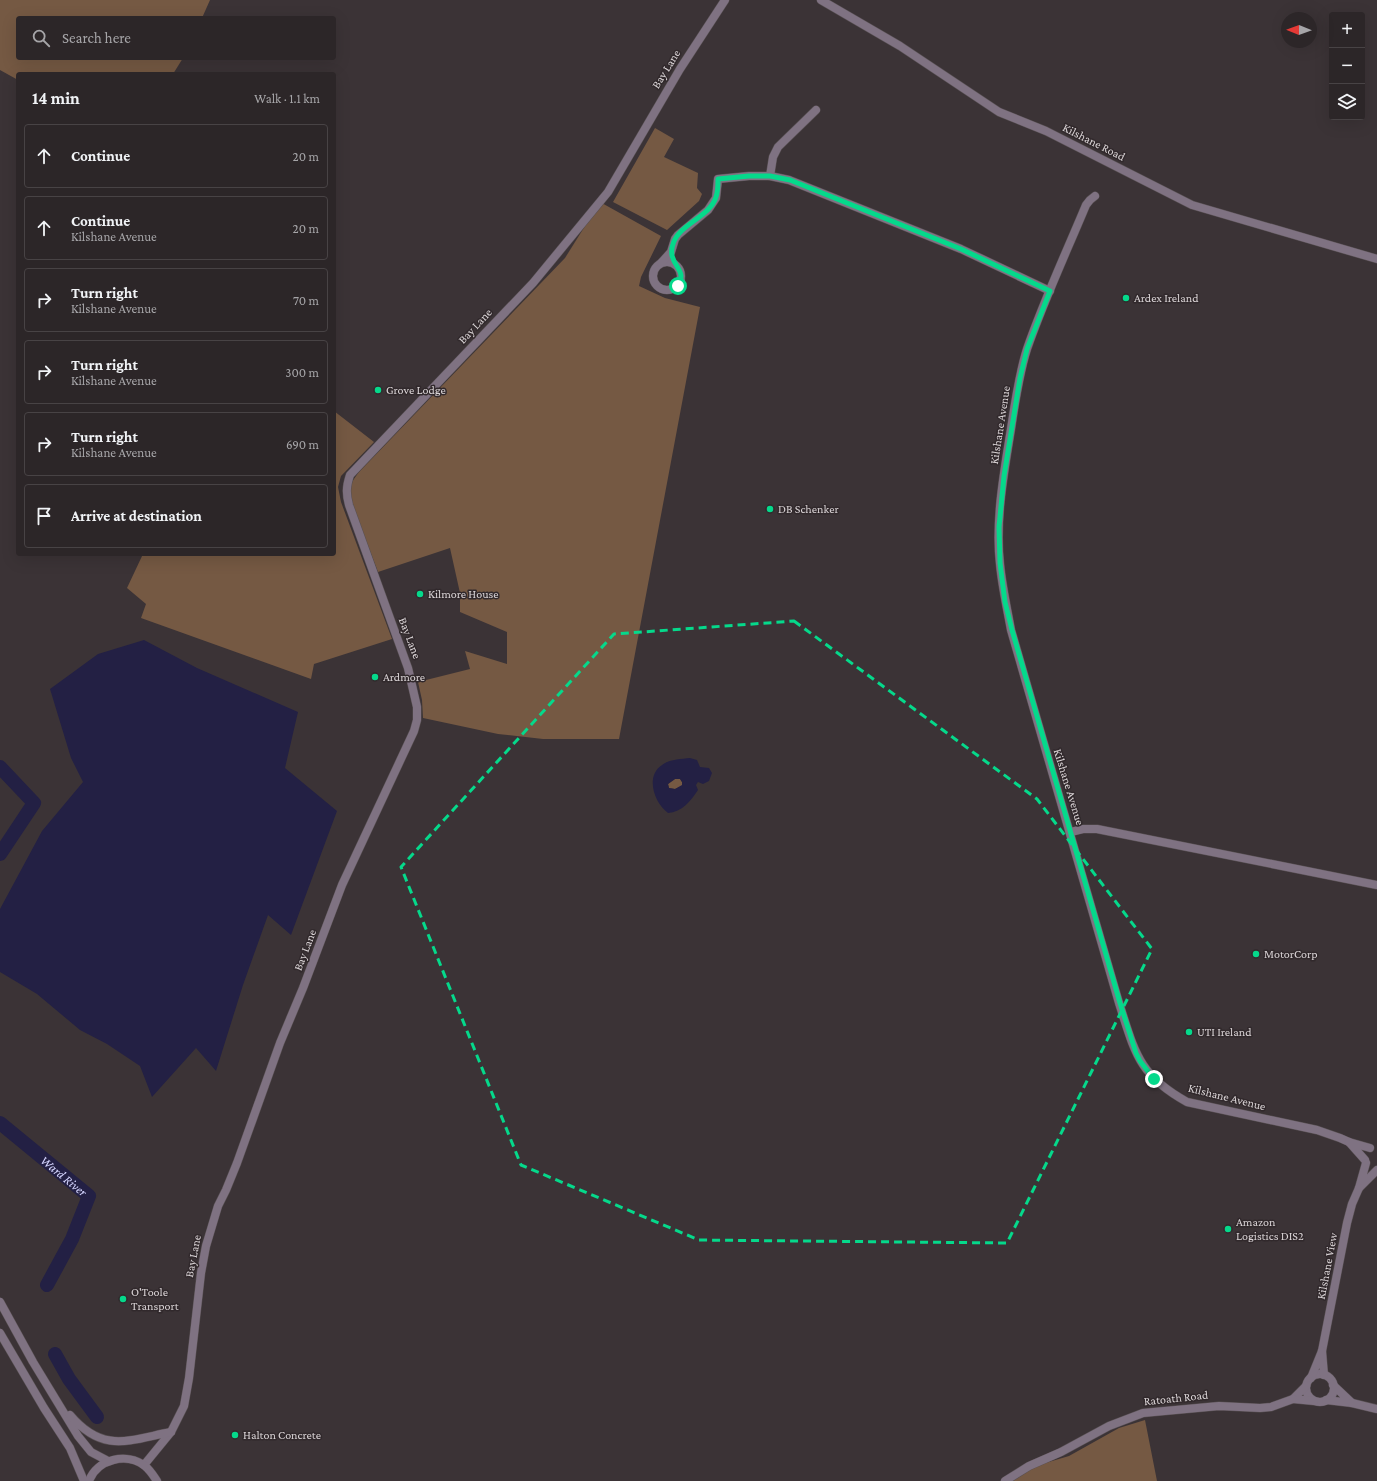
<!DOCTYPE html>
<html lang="en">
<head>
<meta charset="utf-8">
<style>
  body { margin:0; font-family:"Crimson Pro",serif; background:#342e30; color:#f1f3f6 }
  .controls { position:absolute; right:12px; top:12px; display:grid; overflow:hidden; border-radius:4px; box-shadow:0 4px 16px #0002 }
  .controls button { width:36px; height:36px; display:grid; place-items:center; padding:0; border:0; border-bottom:1px solid #484345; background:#2c2628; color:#f1f3f6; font:20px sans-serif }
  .compass { position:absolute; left:1281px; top:12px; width:36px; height:36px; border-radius:50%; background:#2c2628; box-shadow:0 4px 16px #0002; rotate:271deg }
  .stop { position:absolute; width:12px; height:12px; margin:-9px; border:3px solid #05d98b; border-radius:50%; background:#fff }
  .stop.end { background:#05d98b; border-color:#fff; box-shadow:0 1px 4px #0008 }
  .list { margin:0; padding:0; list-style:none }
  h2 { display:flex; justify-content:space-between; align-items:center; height:52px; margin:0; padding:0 16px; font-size:17px }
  h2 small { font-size:13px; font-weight:400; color:#a6a5a8 }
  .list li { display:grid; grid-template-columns:26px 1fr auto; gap:12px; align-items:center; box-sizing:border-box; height:64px; margin:0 8px 8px; padding:0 8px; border:1px solid #484345; border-radius:4px }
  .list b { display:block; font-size:15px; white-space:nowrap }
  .list p { margin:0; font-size:13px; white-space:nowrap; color:#a6a5a8 }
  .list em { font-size:13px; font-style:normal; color:#a6a5a8 }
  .icon { flex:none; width:22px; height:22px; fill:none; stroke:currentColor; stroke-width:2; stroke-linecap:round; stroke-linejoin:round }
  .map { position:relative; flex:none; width:1377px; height:1481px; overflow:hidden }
  .search { position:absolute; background:#2c2628; box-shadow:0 4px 16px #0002; left:16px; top:16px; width:320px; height:44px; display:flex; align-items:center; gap:10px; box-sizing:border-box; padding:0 14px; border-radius:4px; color:#a6a5a8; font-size:15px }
  .panel { position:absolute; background:#2c2628; box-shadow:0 4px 16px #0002; left:16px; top:72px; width:320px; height:484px; border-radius:4px }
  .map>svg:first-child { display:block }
  .green { fill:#755943 }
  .water { fill:#232044; fill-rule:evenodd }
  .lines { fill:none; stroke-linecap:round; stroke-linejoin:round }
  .river { stroke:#232044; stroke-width:14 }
  .minor-casing { stroke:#585053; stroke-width:9 }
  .tertiary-casing { stroke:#585053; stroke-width:9 }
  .minor { stroke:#7f7282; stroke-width:8 }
  .tertiary { stroke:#7f7282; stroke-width:8 }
  .route { stroke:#05d98b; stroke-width:5 }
  .marked { fill:none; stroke:#05d98b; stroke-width:3; stroke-dasharray:8 5; stroke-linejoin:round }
  .poi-dot { fill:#05d98b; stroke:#31292c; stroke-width:1.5 }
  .labels { text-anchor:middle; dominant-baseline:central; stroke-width:3; stroke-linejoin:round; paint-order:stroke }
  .street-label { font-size:12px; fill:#dad4d6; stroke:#31292c }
  .poi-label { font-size:12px; fill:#dad4d6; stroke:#31292c; text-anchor:start }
  .water-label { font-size:13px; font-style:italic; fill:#d5d5ff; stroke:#31292c }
</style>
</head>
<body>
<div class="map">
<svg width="1377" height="1481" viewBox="0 0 1377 1481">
  <rect width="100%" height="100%" fill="#3b3336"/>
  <g class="green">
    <polygon points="0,0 210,0 202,18 18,18 18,58 183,58 173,74 18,74 18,80 0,70"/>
    <polygon points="655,128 674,139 664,157 698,173 697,188 702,194 699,201 667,230 613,202"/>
    <path d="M600,202L661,236L641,277L639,286L665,298L700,307L619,739H543L498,734L423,718L422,700L418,682L470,669L465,651L507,664V632L460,612V593L450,548L378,572L351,502C348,488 350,484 359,472L565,258Z"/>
    <polygon points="334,411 374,442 341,476 338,487 341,502 392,639 314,664 311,679 141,618 146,604 127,588 143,554 334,554"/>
    <polygon points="675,779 680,779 682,782 682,786 675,789 669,788 668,784"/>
    <polygon points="1145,1420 1157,1481 1012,1481 1035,1466 1069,1456 1119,1428"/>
  </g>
  <g class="water">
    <polygon points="144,640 197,668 298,712 285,768 337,811 291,935 268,915 243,985 216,1071 196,1048 152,1097 140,1066 107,1044 80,1030 37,994 0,972 0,909 42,831 83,782 71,758 50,689 98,654"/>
    <path d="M690,758L697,760L700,767L709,768L712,773L709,781L703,784L698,782L696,785L698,790C691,801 682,812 668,813C654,803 645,776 662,765C670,759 681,759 690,758ZM675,779H680L682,782V785L675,789L669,788L668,784Z"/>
  </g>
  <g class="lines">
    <g class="river">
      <polyline points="0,767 34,803 0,854"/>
      <path id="s1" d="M0,1123L89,1196L72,1239L47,1285"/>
      <polyline points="55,1354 69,1379 97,1417"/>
    </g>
    <defs>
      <g id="minor">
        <polyline points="770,176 773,157 778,147 816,110"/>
        <path d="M1095,196L1090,200L1086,205C1066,253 1044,300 1027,349C1019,374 1015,402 1011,429C1004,472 995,521 1000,564C1002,586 1007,608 1011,630L1119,1003C1135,1052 1138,1075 1187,1102L1317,1130L1340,1138L1349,1142"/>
        <circle cx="667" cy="276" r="14"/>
        <polyline points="661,263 671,252 675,239 678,235 708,210 716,198 718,179 749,176 770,176 789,180 961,249 1050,291"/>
        <polyline points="1071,832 1083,829 1097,829 1377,885"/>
        <polyline points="1365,1160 1349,1142 1370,1148"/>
        <polyline points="1366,1163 1359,1188 1377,1170"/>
        <polyline points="1322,1351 1347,1223 1352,1204 1359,1188"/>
        <circle cx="1320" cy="1388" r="14"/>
        <polyline points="1311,1378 1322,1351 1324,1375"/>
        <polyline points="1306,1386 1293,1399 1314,1401"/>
        <polyline points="1326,1400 1352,1403 1333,1385"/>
        <polyline points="1352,1403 1377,1409"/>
        <path d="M144,1465L171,1432L184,1406L189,1378L201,1273L206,1246L218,1206L226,1190L237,1163L280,1043L303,988L342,885L414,731L417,720V707L408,668L349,505C346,494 346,487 350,475L533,283L608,192L680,69L725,0"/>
        <polyline points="1005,1481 1029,1466 1061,1452 1109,1426 1143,1413 1219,1406 1260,1408 1271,1407 1293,1399"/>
      </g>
      <g id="tertiary">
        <polyline points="821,0 900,46 999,112 1046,131 1192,205 1377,259"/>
        <polyline points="0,1302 33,1362 78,1436 91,1452 108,1461"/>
        <polyline points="0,1333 44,1408 70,1448 84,1481"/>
        <path d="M70,1415C103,1454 129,1440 171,1432"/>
        <path d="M89,1481C97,1459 127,1452 145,1466C150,1470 153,1475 157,1481"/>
      </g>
    </defs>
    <use href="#minor" class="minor-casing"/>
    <use href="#tertiary" class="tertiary-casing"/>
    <use href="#minor" class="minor"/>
    <use href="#tertiary" class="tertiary"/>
  </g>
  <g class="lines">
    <path class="route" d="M678,286C689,268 666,265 673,244C679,224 710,217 716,197C718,192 718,185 718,179L749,176H770L790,180L961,249L1050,291L1027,349L1020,378L1004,476L999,527L1000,563L1005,602L1012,630L1120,1003L1136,1053L1140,1061L1154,1079"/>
  </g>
  <path class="marked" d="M794,621L1037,799L1152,949L1007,1243L699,1240L521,1165L401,867L614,634Z"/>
  <g class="poi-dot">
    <circle cx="1126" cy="298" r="4"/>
    <circle cx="378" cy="390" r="4"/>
    <circle cx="770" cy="509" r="4"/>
    <circle cx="420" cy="594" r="4"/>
    <circle cx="375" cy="677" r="4"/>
    <circle cx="1256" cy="954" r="4"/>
    <circle cx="1189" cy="1032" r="4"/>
    <circle cx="1228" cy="1229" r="4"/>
    <circle cx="123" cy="1299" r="4"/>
    <circle cx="235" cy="1435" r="4"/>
  </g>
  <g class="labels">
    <g class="street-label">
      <text transform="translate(666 69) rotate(-58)">Bay Lane</text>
      <text transform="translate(1094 142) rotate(27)">Kilshane Road</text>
      <text transform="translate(475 326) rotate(-47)">Bay Lane</text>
      <text transform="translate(1000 425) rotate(-81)">Kilshane Avenue</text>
      <text transform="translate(410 638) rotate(69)">Bay Lane</text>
      <text transform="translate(1069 787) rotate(73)">Kilshane Avenue</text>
      <text transform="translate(305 950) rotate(-69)">Bay Lane</text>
      <text transform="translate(1227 1097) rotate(14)">Kilshane Avenue</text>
      <text transform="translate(193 1256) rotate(-79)">Bay Lane</text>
      <text transform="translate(1327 1266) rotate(-79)">Kilshane View</text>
      <text transform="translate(1176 1398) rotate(-6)">Ratoath Road</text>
    </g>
    <g class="poi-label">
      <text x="1134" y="298">Ardex Ireland</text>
      <text x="386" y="390">Grove Lodge</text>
      <text x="778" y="509">DB Schenker</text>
      <text x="428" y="594">Kilmore House</text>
      <text x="383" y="677">Ardmore</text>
      <text x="1264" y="954">MotorCorp</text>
      <text x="1197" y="1032">UTI Ireland</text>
      <text x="1236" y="1222">Amazon<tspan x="1236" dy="14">Logistics DIS2</tspan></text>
      <text x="131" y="1292">O'Toole<tspan x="131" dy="14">Transport</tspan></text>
      <text x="243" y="1435">Halton Concrete</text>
    </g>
    <g class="water-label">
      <text stroke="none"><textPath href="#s1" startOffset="83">Ward River</textPath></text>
    </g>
  </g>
</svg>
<div class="controls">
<button>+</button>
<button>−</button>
<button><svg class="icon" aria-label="layers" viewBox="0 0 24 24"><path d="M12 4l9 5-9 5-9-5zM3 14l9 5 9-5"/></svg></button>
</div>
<svg class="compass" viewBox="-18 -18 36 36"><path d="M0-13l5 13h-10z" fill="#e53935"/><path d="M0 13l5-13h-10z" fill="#a6a5a8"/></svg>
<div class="stop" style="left:678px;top:286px"></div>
<div class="stop end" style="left:1154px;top:1079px"></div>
<div class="search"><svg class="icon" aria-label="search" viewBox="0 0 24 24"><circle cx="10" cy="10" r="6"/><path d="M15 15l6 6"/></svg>Search here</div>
<section class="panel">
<h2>14 min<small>Walk · 1.1 km</small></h2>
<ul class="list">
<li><svg class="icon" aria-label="ahead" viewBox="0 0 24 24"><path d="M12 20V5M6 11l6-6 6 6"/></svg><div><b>Continue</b></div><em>20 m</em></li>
<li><svg class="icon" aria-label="ahead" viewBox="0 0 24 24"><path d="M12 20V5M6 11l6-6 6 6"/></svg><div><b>Continue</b><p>Kilshane Avenue</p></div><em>20 m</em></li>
<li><svg class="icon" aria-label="right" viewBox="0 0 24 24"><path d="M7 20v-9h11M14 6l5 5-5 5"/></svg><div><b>Turn right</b><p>Kilshane Avenue</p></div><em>70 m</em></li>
<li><svg class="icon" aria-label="right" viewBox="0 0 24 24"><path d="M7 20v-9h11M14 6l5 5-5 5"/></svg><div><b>Turn right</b><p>Kilshane Avenue</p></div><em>300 m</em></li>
<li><svg class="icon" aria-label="right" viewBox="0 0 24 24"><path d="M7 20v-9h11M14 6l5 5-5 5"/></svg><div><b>Turn right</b><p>Kilshane Avenue</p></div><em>690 m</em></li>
<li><svg class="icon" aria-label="arrive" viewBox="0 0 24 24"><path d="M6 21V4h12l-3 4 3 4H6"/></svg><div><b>Arrive at destination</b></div></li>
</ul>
</section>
</div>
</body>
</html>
